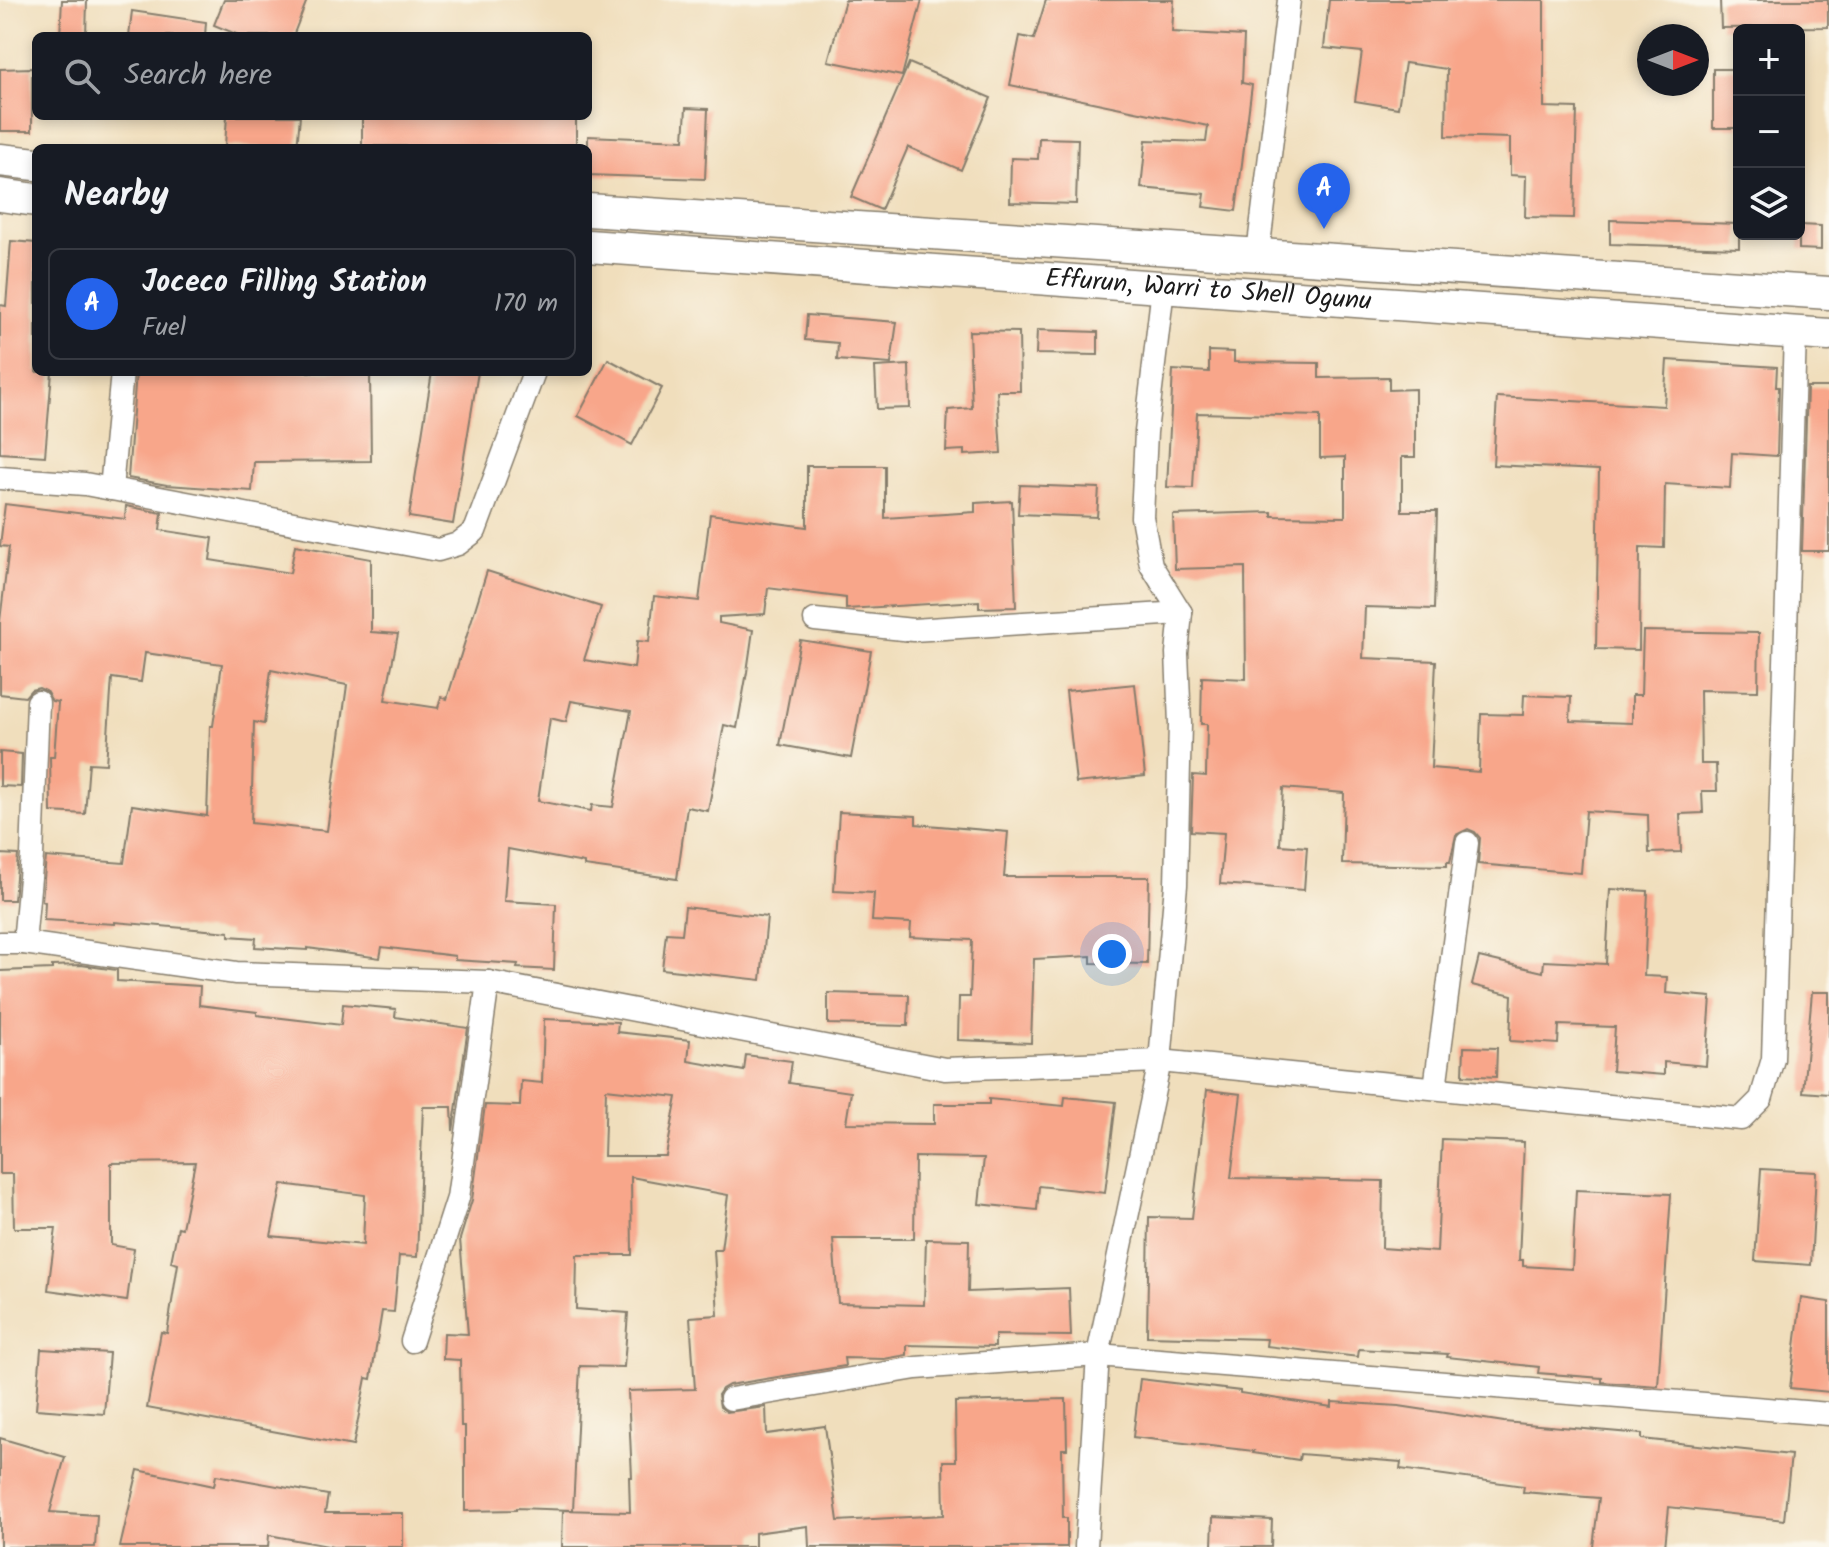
<!DOCTYPE html>
<html lang="en">
<head>
<meta charset="utf-8">
<style>
  body { margin:0; font-family:Kalam,sans-serif; background:#20242c; color:#f1f3f6 }
  .controls { position:absolute; right:24px; top:24px; display:grid; overflow:hidden; border-radius:12px; box-shadow:0 4px 12px #0003 }
  .controls button { width:72px; height:72px; display:grid; place-items:center; padding:0; border:0; border-bottom:2px solid #363941; background:#171b24; color:#f1f3f6; font:40px sans-serif }
  .compass { position:absolute; left:1637px; top:24px; width:72px; height:72px; border-radius:50%; background:#171b24; box-shadow:0 4px 12px #0003; rotate:90deg }
  .you { position:absolute; left:1112px; top:954px; width:28px; height:28px; margin:-20px; border:6px solid #fff; border-radius:50%; background:#1a73e8; box-shadow:0 0 0 12px #1a73e833 }
  .badge { display:grid; place-items:center; width:52px; height:52px; border-radius:50%; background:#2563eb; color:#fff; font-size:26px; font-weight:700 }
  .pin { position:absolute; translate:-50% -66px; filter:drop-shadow(0 2px 4px #0008) }
  .pin::after { content:''; position:absolute; top:42px; width:28px; height:24px; background:inherit; clip-path:polygon(0 0,100% 0,50% 100%) }
  .list { margin:0; padding:0; list-style:none }
  h2 { display:flex; justify-content:space-between; align-items:center; height:104px; margin:0; padding:0 32px; font-size:34px }
  h2 small { font-size:26px; font-weight:400; color:#9ea1a6 }
  .list li { display:grid; grid-template-columns:52px 1fr auto; gap:24px; align-items:center; box-sizing:border-box; height:112px; margin:0 16px 16px; padding:0 16px; border:2px solid #363941; border-radius:12px }
  .list b { display:block; font-size:30px; white-space:nowrap }
  .list p { margin:0; font-size:26px; white-space:nowrap; color:#9ea1a6 }
  .list em { font-size:26px; font-style:normal; color:#9ea1a6 }
  .icon { flex:none; width:44px; height:44px; fill:none; stroke:currentColor; stroke-width:2; stroke-linecap:round; stroke-linejoin:round }
  .map { position:relative; flex:none; width:1829px; height:1547px; overflow:hidden }
  .search { position:absolute; background:#171b24; box-shadow:0 4px 12px #0003; left:32px; top:32px; width:560px; height:88px; display:flex; align-items:center; gap:20px; box-sizing:border-box; padding:0 28px; border-radius:12px; color:#9ea1a6; font-size:30px }
  .panel { position:absolute; background:#171b24; box-shadow:0 4px 12px #0003; left:32px; top:144px; width:560px; height:232px; border-radius:12px }
  .map>svg:first-child { display:block }
  .building { fill:#f8a68a; fill-rule:evenodd }
  .lines { fill:none; stroke-linecap:round; stroke-linejoin:round }
  .street-casing { stroke:#867d6c; stroke-width:25 }
  .secondary-casing { stroke:#867d6c; stroke-width:35 }
  .street { stroke:#fff; stroke-width:22 }
  .secondary { stroke:#fff; stroke-width:32 }
  .labels { text-anchor:middle; dominant-baseline:central; stroke-width:6; stroke-linejoin:round; paint-order:stroke }
  .street-label { font-size:26px; fill:#1c1c1c; stroke:#fbf7ec }
</style>
</head>
<body>
<div class="map">
<svg width="1829" height="1547" viewBox="0 0 1829 1547">
  <rect width="100%" height="100%" fill="#fbf7ec"/>
  <filter id="ink" filterUnits="userSpaceOnUse"><feTurbulence type="fractalNoise" baseFrequency=".0125" numOctaves="2"/><feDisplacementMap in="SourceGraphic" scale="16" xChannelSelector="R" yChannelSelector="G"/><feConvolveMatrix kernelMatrix="1 2 1 2 8 2 1 2 1" color-interpolation-filters="sRGB"/></filter>
  <filter id="wash" filterUnits="userSpaceOnUse"><feTurbulence type="fractalNoise" baseFrequency=".006" numOctaves="4" result="noise"/><feDisplacementMap in="SourceGraphic" scale="32" xChannelSelector="R" yChannelSelector="G"/><feGaussianBlur stdDeviation="1.8" result="paint"/><feColorMatrix in="noise" values="0 0 0 0 0 0 0 0 0 0 0 0 0 0 0 0 0 1.4 0 .05"/><feComposite in="paint" operator="in"/></filter>
  <g filter="url(#wash)">
    <rect width="100%" height="100%" fill="#f0debc"/>
    <g id="blocks">
      <g class="building">
        <polygon points="62,0 87,0 86,36 60,36"/>
        <polygon points="224,0 307,0 293,36 241,36 214,25"/>
        <polygon points="845,0 922,0 902,76 828,61"/>
        <polygon points="1046,0 1174,0 1172,32 1244,36 1242,83 1252,85 1236,211 1203,207 1205,194 1141,188 1146,140 1206,142 1208,126 1010,85 1020,36 1034,39"/>
        <polygon points="1329,0 1544,0 1544,107 1577,108 1574,218 1525,217 1526,176 1510,175 1510,138 1446,136 1447,69 1405,63 1398,108 1355,101 1362,52 1324,48"/>
        <polygon points="1720,0 1828,0 1828,27 1721,28"/>
        <polygon points="132,11 206,22 205,36 129,36"/>
        <polygon points="909,63 991,98 961,170 908,147 881,210 851,197"/>
        <polygon points="32,68 32,131 0,131 0,69"/>
        <rect x="1713" y="69" width="26" height="59"/>
        <polygon points="686,108 708,109 705,179 588,175 588,136 684,140"/>
        <polygon points="227,116 300,116 297,148 225,146"/>
        <polygon points="362,116 576,116 576,148 362,146"/>
        <polygon points="1039,138 1078,139 1076,204 1010,202 1011,158 1038,159"/>
        <polygon points="1610,220 1739,224 1739,248 1610,244"/>
        <polygon points="1799,225 1821,226 1821,250 1799,249"/>
        <polygon points="11,241 36,243 36,372 52,372 45,456 0,453 0,305 6,306"/>
        <polygon points="807,315 897,322 891,364 837,360 838,343 805,340"/>
        <polygon points="1037,330 1098,332 1098,355 1036,354"/>
        <polygon points="969,331 1019,332 1020,391 997,391 1001,453 964,455 964,450 946,451 948,410 972,408"/>
        <polygon points="1209,351 1234,352 1234,362 1319,363 1319,378 1389,377 1389,390 1415,389 1415,457 1402,457 1402,511 1437,511 1434,609 1365,607 1363,658 1436,661 1431,768 1479,772 1481,714 1523,715 1524,695 1571,697 1570,721 1632,723 1632,695 1641,695 1643,631 1759,633 1758,691 1700,690 1701,764 1716,764 1717,791 1702,791 1703,813 1680,814 1681,852 1649,853 1648,815 1586,811 1581,873 1478,864 1480,838 1475,832 1468,829 1456,835 1450,862 1447,862 1447,866 1342,864 1344,793 1283,788 1280,845 1307,847 1304,890 1220,884 1224,833 1191,831 1193,775 1206,776 1207,724 1201,724 1202,677 1246,679 1245,567 1175,569 1173,515 1272,512 1272,516 1345,517 1345,457 1320,458 1320,416 1197,413 1193,488 1167,487 1173,370 1209,372"/>
        <polygon points="608,359 662,388 632,445 578,416"/>
        <polygon points="1667,360 1777,367 1776,387 1779,387 1777,456 1732,453 1730,488 1665,484 1664,548 1640,547 1639,650 1596,649 1599,470 1493,465 1497,397 1664,406"/>
        <polygon points="909,365 910,408 877,409 875,367"/>
        <polygon points="136,372 370,372 371,461 254,462 252,491 167,485 128,478"/>
        <polygon points="432,372 478,372 453,524 409,517"/>
        <polygon points="1807,387 1829,387 1829,551 1802,551"/>
        <path d="M807,466H885V518L975,512V503L1012,501L1016,607L979,608V601L846,609V598L768,588L765,614L719,617V623L753,630L747,672L737,728L724,725L708,811L687,807L677,879L584,866V863L508,849L504,901L556,904L554,970L517,968L518,964L455,960V956L382,947L380,958L307,948V950L255,947L256,938L229,936V932L115,922V924L44,920L45,902L42,901L46,857L124,863L132,805L207,816L210,726H213L222,664L145,653L141,682L112,678L106,764L89,763L85,814L51,812L50,757H54L58,702L52,701L46,691L39,688L31,690L25,697L0,694V621L9,547L0,546L5,504L125,519L126,506L162,513L160,530L213,538L210,560L290,573L295,545L371,559V632L398,634L385,700L438,708L441,697L447,699L487,571L601,607L584,660L634,668L637,641L649,642L654,596L699,601L710,514L807,527ZM271,670L347,685L327,831L251,823L254,722L264,724ZM571,701L631,711L613,807L592,805L591,811L538,801L550,718L566,722Z"/>
        <polygon points="1020,485 1099,488 1097,517 1018,514"/>
        <polygon points="800,640 871,651 851,758 780,745"/>
        <polygon points="1135,684 1145,776 1076,783 1066,691"/>
        <polygon points="0,752 22,754 21,787 0,786"/>
        <polygon points="839,812 916,816 916,824 1008,832 1004,877 1149,877 1147,964 1091,963 1091,956 1034,959 1031,1043 958,1040 959,997 970,997 972,940 910,937 911,923 872,921 874,893 834,891"/>
        <polygon points="0,854 18,855 14,900 0,900"/>
        <polygon points="1610,889 1648,891 1644,976 1667,977 1666,993 1711,997 1706,1066 1664,1062 1664,1075 1612,1071 1615,1027 1559,1025 1558,1044 1510,1041 1512,995 1472,985 1479,957 1543,972 1544,961 1606,964"/>
        <polygon points="685,907 767,917 761,980 662,969 666,933 682,934"/>
        <path d="M81,965L117,970V981L200,986L199,1005L257,1012V1015L341,1025L343,1004L396,1009L395,1017L468,1028L453,1131L452,1107H423L417,1257L399,1256L394,1312L382,1311L371,1379L366,1378L353,1446L147,1408L161,1332L167,1333L178,1264L171,1262L178,1227L182,1228L195,1162L111,1163V1245L134,1249L127,1301L48,1290L56,1228H14L13,1174H0V971L52,969V966ZM282,1184L365,1195L363,1245L271,1236Z"/>
        <polygon points="1812,992 1829,992 1829,1094 1803,1092"/>
        <polygon points="828,993 909,995 908,1026 828,1024"/>
        <path d="M544,1019L618,1022L617,1032L690,1040L688,1061L744,1071L746,1055L792,1061L789,1083L851,1092L846,1123L934,1124V1104H989V1099L1064,1106L1065,1097L1116,1102L1105,1193L1039,1186L1037,1210L979,1204L984,1158L915,1157L914,1239H833L838,1303L924,1305L926,1239L969,1240L968,1292L1069,1288L1071,1336L995,1335V1347L907,1345V1355L884,1359L844,1358L845,1366L729,1385L722,1389L718,1395L720,1407L727,1412L766,1407L767,1434L825,1426L838,1521L944,1515L943,1461H956L955,1402L1066,1399L1067,1449H1062L1063,1518H1067V1547H809L808,1526L755,1533V1547H562L563,1510L630,1512L629,1477H632L628,1391L695,1389L690,1317L718,1315L714,1250H721L728,1195L631,1177L632,1255H577L576,1309L628,1313L624,1367L580,1366L573,1510L516,1508V1510L465,1511V1426H461L460,1360L443,1359L444,1333L468,1334L460,1239L472,1200L485,1105L520,1106L521,1081L542,1083ZM606,1089L677,1097L666,1156H604Z"/>
        <polygon points="1464,1047 1497,1048 1496,1077 1463,1075"/>
        <polygon points="1207,1090 1241,1094 1231,1178 1383,1181 1382,1248 1437,1252 1442,1139 1524,1142 1519,1260 1523,1260 1523,1266 1572,1269 1576,1190 1671,1194 1658,1386 1602,1382 1602,1378 1538,1373 1539,1367 1447,1357 1448,1354 1359,1349 1358,1357 1266,1346 1267,1339 1147,1336 1149,1217 1192,1218"/>
        <polygon points="1761,1169 1816,1172 1811,1265 1755,1261"/>
        <polygon points="1801,1298 1829,1302 1829,1392 1790,1388"/>
        <polygon points="41,1349 109,1353 104,1414 36,1409"/>
        <polygon points="1140,1379 1240,1391 1240,1393 1332,1407 1332,1402 1399,1406 1504,1422 1642,1434 1642,1439 1791,1455 1784,1520 1669,1507 1665,1547 1593,1547 1599,1498 1523,1492 1524,1486 1400,1469 1401,1462 1300,1454 1299,1460 1253,1453 1254,1451 1133,1437"/>
        <polygon points="0,1438 65,1457 50,1512 97,1515 95,1547 0,1547"/>
        <polygon points="138,1470 214,1486 216,1475 328,1495 325,1513 403,1513 403,1547 333,1547 269,1535 268,1547 120,1547"/>
        <polygon points="1213,1517 1272,1520 1271,1547 1212,1547"/>
      </g>
    </g>
  </g>
  <g filter="url(#ink)">
    <use href="#blocks" fill-opacity="0" stroke="#867d6c" stroke-width="2"/>
    <g class="lines">
      <defs>
        <g id="street">
          <polyline points="1258,253 1289,0"/>
          <polyline points="0,478 85,484 438,550 458,544 475,531 534,372"/>
          <polyline points="111,489 122,372"/>
          <polyline points="815,620 913,630 1181,613"/>
          <polyline points="0,943 24,943 236,973 488,982 945,1069 1160,1061 1741,1119 1761,1099 1773,1059 1795,333"/>
          <polyline points="24,943 32,856 38,702"/>
          <polyline points="1435,1088 1467,843"/>
          <polyline points="412,1341 458,1198 488,982"/>
          <polyline points="731,1399 916,1368 1098,1355 1829,1414"/>
          <polyline points="1086,1547 1098,1355 1160,1061 1176,885 1180,724 1177,653 1181,613 1151,565 1142,517 1146,432 1163,288"/>
        </g>
        <g id="secondary">
          <polyline points="0,160 36,164"/>
          <polyline points="0,195 36,200"/>
          <polyline points="588,210 1829,293"/>
          <path id="s1" d="M588,246L1829,335"/>
        </g>
      </defs>
      <use href="#street" class="street-casing"/>
      <use href="#secondary" class="secondary-casing"/>
      <use href="#street" class="street"/>
      <use href="#secondary" class="secondary"/>
    </g>
  </g>
  <g class="labels">
    <g class="street-label">
      <text stroke="none"><textPath href="#s1" startOffset="622">Effurun, Warri to Shell Ogunu</textPath></text>
    </g>
  </g>
</svg>
<div class="controls">
<button>+</button>
<button>−</button>
<button><svg class="icon" aria-label="layers" viewBox="0 0 24 24"><path d="M12 4l9 5-9 5-9-5zM3 14l9 5 9-5"/></svg></button>
</div>
<svg class="compass" viewBox="-18 -18 36 36"><path d="M0-13l5 13h-10z" fill="#e53935"/><path d="M0 13l5-13h-10z" fill="#9ea1a6"/></svg>
<div class="you"></div>
<div class="pin badge" style="left:1324px;top:229px">A</div>
<div class="search"><svg class="icon" aria-label="search" viewBox="0 0 24 24"><circle cx="10" cy="10" r="6"/><path d="M15 15l6 6"/></svg>Search here</div>
<section class="panel">
<h2>Nearby<small></small></h2>
<ul class="list">
<li><span class="badge">A</span><div><b>Joceco Filling Station</b><p>Fuel</p></div><em>170 m</em></li>
</ul>
</section>
</div>
</body>
</html>
